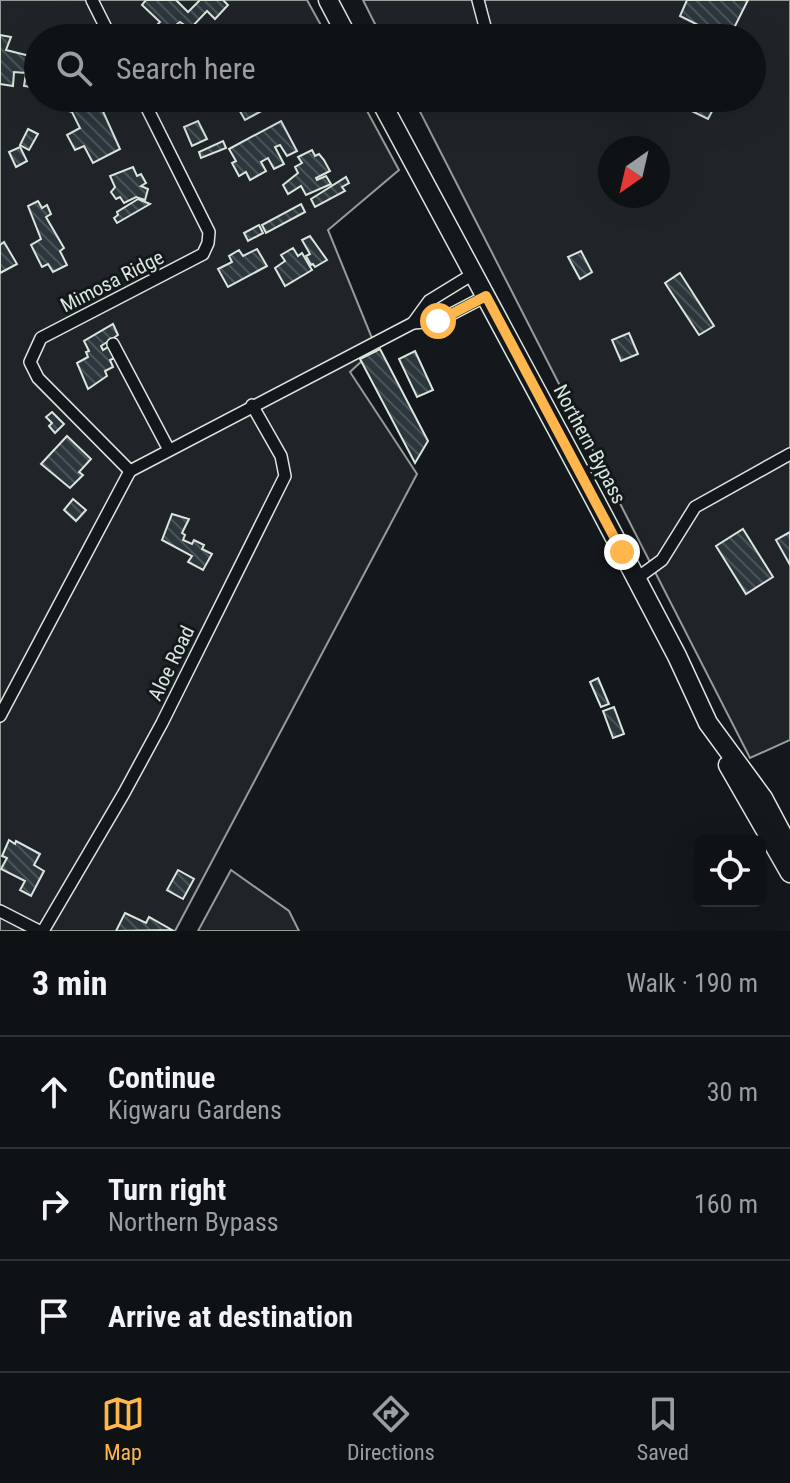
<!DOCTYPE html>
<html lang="en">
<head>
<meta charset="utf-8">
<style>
  body { margin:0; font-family:"Roboto Condensed",sans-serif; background:#181b1e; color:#f1f3f6 }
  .controls { position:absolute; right:24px; bottom:24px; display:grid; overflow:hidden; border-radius:12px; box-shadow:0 8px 32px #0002 }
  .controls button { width:72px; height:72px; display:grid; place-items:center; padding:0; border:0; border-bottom:2px solid #2f3234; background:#0f1215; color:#f1f3f6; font:40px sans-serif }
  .compass { position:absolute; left:598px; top:136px; width:72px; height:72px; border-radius:50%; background:#0f1215; box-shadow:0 8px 32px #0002; rotate:214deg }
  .stop { position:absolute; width:24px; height:24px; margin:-18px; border:6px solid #ffb74d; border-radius:50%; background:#fff }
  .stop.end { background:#ffb74d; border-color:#fff; box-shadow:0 2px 8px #0008 }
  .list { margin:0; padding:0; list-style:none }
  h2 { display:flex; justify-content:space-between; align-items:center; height:104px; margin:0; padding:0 32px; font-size:34px }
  h2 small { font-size:26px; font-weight:400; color:#9b9ea0 }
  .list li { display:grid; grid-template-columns:52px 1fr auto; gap:24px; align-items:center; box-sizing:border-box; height:112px; padding:0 32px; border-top:2px solid #2f3234 }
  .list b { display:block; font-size:30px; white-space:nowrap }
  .list p { margin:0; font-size:26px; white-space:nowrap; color:#9b9ea0 }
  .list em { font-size:26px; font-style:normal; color:#9b9ea0 }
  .icon { flex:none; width:44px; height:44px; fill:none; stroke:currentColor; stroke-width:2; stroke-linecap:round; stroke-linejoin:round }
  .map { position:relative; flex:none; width:790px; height:931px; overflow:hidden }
  .search { position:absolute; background:#0f1215; box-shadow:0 8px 32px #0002; left:24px; right:24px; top:24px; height:88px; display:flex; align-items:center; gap:20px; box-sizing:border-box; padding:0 28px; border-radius:44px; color:#9b9ea0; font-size:30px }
  .sheet { height:440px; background:#0f1215 }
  nav { display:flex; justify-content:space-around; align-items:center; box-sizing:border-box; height:112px; border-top:2px solid #2f3234; background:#0f1215; font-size:22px; color:#9b9ea0 }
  nav a { display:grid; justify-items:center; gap:4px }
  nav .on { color:#ffb74d }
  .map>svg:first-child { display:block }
  .green { fill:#202428; stroke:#939e99; stroke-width:2; fill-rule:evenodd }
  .building { fill:url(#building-back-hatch); stroke:#d8e6dc; stroke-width:2 }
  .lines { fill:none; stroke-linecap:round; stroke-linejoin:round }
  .minor-casing { stroke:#d8e6dc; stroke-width:14 }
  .primary-casing { stroke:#d8e6dc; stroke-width:21 }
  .minor { stroke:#14181c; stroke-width:11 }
  .primary { stroke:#14181c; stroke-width:18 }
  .route { stroke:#ffb74d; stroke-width:10 }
  .labels { text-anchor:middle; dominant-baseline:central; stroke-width:6; stroke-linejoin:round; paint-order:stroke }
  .street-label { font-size:20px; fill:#d8e6dc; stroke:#14181c }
</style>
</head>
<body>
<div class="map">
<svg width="790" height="931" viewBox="0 0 790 931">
  <defs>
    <pattern id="building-back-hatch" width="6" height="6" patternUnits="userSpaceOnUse" patternTransform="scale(2)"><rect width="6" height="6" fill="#2c363c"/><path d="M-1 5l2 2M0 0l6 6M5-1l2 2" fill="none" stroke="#4a5358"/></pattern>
  </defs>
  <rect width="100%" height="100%" fill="#14181c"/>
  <g class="green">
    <polygon points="0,0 307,0 328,38 38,38 38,98 360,98 399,170 328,230 376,348 350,372 417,474 175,931 0,931"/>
    <path d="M363,0H790V740L750,758L413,98H752V38H382ZM610,148H658V196H610Z"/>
    <polygon points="231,870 289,911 299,931 198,931"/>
  </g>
  <g class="building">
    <polygon points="146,0 176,0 188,12 200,0 223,0 228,5 215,19 207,11 190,29 180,22 176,25 179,28 171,37 168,34 164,38 156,38 150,32 160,22 142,5"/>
    <polygon points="687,0 748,0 729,38 724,38 680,16"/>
    <polygon points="0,35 11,37 6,50 30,56 31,50 38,51 38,66 30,65 29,71 38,72 38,88 24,86 26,73 14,72 13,86 0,84"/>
    <polygon points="52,98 100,98 104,106 101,107 120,149 93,163 84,146 75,150 67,135 80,128 72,112 50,105"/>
    <polygon points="249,98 276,98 278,102 245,120 237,106"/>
    <polygon points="665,98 719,98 708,119"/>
    <polygon points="198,121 207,139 192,146 184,127"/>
    <polygon points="281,121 297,151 287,156 280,145 275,147 284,164 274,169 268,158 261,162 266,171 250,180 246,172 239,176 232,163 236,161 229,149"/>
    <polygon points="28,129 38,134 29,150 20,145"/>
    <polygon points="223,141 226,148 201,158 199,152"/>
    <polygon points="20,147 27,161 16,167 9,152"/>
    <polygon points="312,150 315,156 319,154 324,160 330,171 316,178 317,180 326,176 331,184 306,195 301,186 288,194 283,185 298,173 295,167 302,163 298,157"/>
    <polygon points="133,167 137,176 141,174 146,183 141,186 148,189 145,200 136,197 124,203 120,197 116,199 111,192 115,187 110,176"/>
    <polygon points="346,177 349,183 342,187 345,191 315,207 311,199"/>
    <polygon points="138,199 150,204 117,223 114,218 118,215 117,212"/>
    <polygon points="38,201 42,208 47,205 51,214 46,217 64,248 60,251 67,265 53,272 48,264 42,267 31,245 41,239 28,206"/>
    <polygon points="301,204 305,212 266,233 262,225"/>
    <polygon points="259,225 263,233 248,241 244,233"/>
    <polygon points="310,236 327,260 315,267 313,264 311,265 306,256 310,254 302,240"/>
    <polygon points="4,242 17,264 0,273 0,245"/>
    <polygon points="293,248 298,256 302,253 312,270 285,286 275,268 285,261 281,255"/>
    <polygon points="257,249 267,266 228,287 218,269 232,262 229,256 239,250 243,256"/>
    <polygon points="581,251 592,272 580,279 568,257"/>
    <polygon points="680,273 714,326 699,335 665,283"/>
    <polygon points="113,324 118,335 101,346 103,350 113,344 119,356 110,360 113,367 105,371 107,376 88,389 77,363 88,357 86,352 89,351 84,341"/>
    <polygon points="629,333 638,354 621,361 612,340"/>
    <polygon points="380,349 428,441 415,463 360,359"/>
    <polygon points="415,351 433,390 417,397 399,359"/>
    <polygon points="52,412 64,424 55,433 49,426 52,423 46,417"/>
    <polygon points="67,436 91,459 79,472 83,475 70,488 41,464"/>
    <polygon points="73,499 86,510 76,521 64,510"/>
    <polygon points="172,514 189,519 182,533 185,535 183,540 192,544 194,540 204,545 202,549 212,554 203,570 188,562 192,556 162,540"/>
    <polygon points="743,529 773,577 746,594 716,546"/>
    <polygon points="790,532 790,565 776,540"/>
    <polygon points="598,678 609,704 601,707 590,682"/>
    <polygon points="614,707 624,734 613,738 603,711"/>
    <polygon points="9,840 15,844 16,841 40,854 34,865 44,871 31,896 20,890 25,881 1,869 7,858 2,856"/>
    <polygon points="178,870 194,879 183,899 167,890"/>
    <polygon points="125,913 146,923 149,917 172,930 116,931"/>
  </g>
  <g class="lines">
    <defs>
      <g id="minor">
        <polyline points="92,0 111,38"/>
        <polyline points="478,0 488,38"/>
        <polyline points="514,98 516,103"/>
        <polyline points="413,323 438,321 486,296"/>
        <polyline points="113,344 169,450"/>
        <polyline points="130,471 38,378 30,362 41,338 203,254 208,243 209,232 142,98"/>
        <polyline points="130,471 413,323 429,301 473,274"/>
        <polyline points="636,579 662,560 695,507 790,454"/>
        <polyline points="0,716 130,471"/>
        <polyline points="0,911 39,931"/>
        <polyline points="43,931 124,793 162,723 285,476 281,456 252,405"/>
      </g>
      <g id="primary">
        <polyline points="328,0 348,38"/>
        <polyline points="379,98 595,500 677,656 708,723 763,798 790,849"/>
        <polyline points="728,765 790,873"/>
      </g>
    </defs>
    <use href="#minor" class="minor-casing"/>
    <use href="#primary" class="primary-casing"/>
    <use href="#minor" class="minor"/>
    <use href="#primary" class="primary"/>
  </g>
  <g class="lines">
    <polyline class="route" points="438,321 486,296 622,552"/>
  </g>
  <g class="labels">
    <g class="street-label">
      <text transform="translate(112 281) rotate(-27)">Mimosa Ridge</text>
      <text transform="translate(590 444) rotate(62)">Northern Bypass</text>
      <text transform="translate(171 663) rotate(-64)">Aloe Road</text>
    </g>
  </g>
</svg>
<div class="controls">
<button><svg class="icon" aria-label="locate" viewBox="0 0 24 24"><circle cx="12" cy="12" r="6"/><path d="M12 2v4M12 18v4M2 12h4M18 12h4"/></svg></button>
</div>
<svg class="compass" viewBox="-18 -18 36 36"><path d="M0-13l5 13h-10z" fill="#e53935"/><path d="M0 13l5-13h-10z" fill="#9b9ea0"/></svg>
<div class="stop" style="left:438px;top:321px"></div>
<div class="stop end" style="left:622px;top:552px"></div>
<div class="search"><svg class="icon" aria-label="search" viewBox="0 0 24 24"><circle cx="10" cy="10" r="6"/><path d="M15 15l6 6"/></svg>Search here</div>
</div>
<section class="sheet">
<h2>3 min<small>Walk · 190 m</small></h2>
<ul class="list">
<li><svg class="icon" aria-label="ahead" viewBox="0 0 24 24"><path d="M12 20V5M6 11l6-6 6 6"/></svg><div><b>Continue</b><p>Kigwaru Gardens</p></div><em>30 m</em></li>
<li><svg class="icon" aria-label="right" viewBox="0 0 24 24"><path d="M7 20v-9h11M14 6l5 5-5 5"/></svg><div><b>Turn right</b><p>Northern Bypass</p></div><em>160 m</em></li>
<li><svg class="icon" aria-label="arrive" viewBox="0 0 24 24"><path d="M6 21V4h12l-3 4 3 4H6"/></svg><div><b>Arrive at destination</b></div></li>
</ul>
</section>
<nav>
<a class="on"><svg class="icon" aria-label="map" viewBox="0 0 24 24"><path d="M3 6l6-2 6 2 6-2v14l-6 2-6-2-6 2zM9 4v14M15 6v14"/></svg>Map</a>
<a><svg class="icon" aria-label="directions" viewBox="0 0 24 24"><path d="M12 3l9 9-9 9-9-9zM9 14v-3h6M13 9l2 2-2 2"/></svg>Directions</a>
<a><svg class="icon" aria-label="saved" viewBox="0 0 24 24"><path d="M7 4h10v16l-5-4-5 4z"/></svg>Saved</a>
</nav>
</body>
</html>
